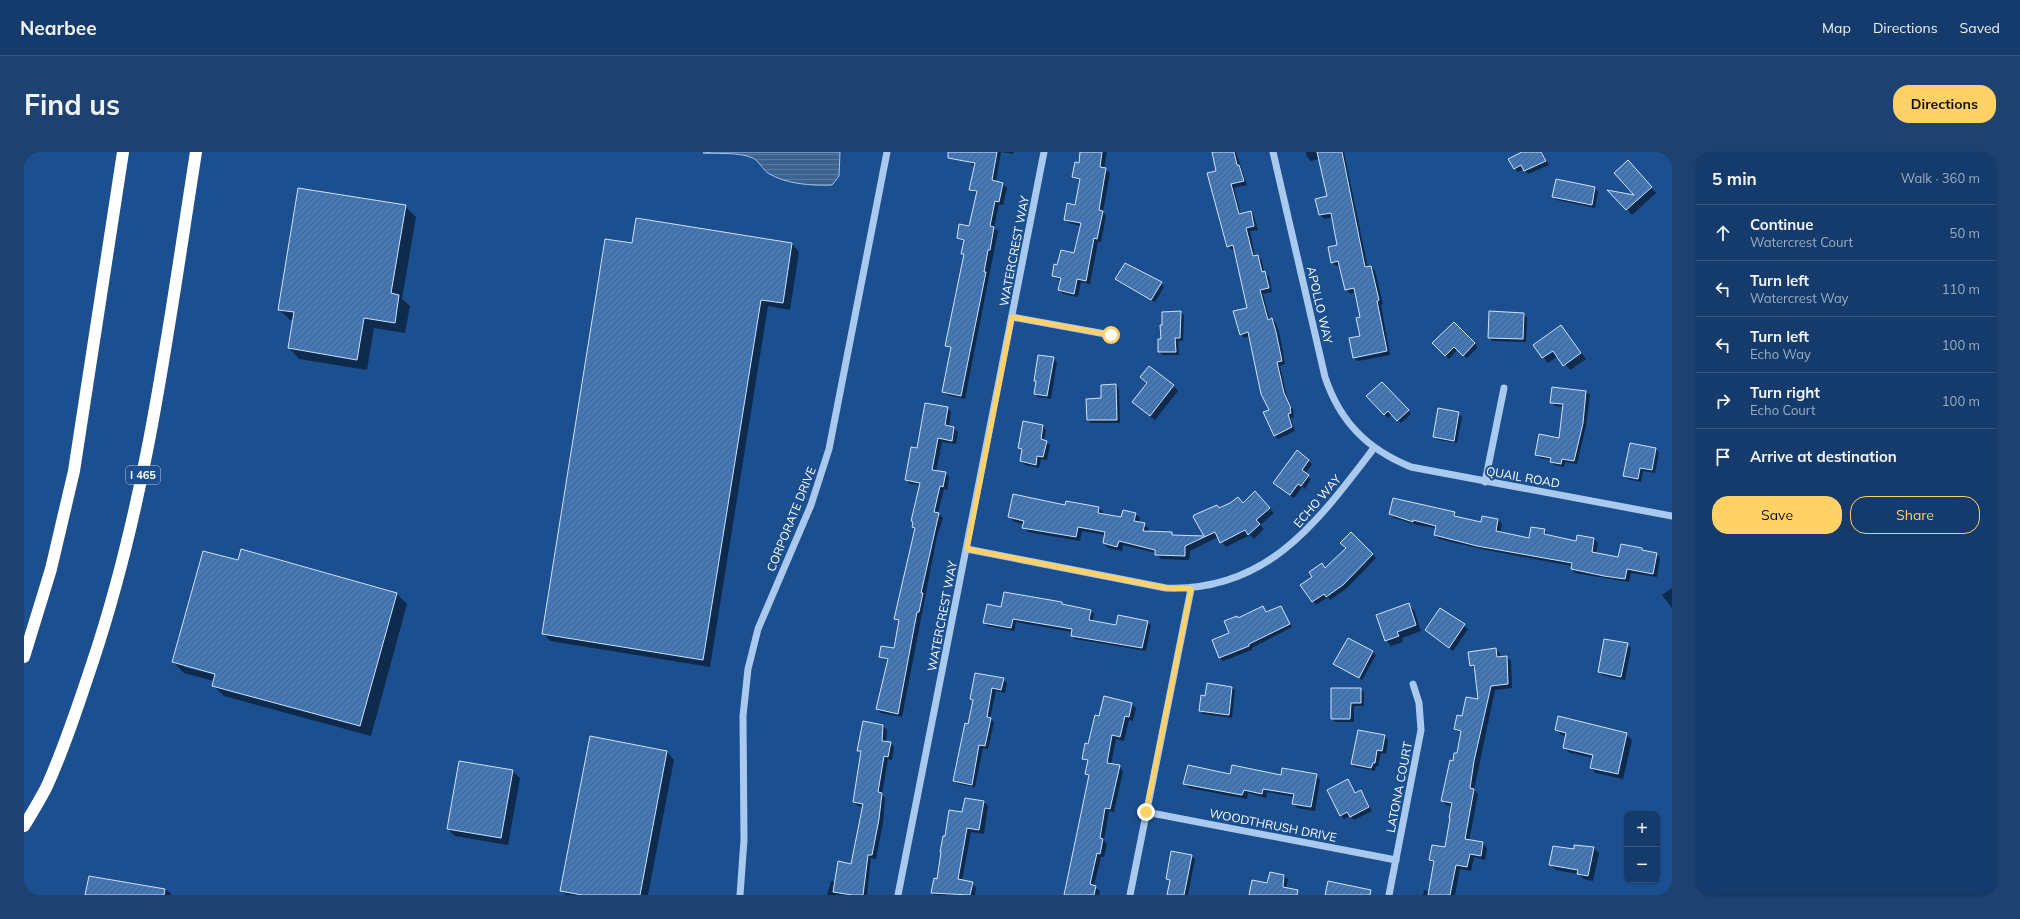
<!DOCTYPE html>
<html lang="en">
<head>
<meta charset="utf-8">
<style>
  body { margin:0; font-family:Mulish,sans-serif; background:#1d4271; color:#f1f3f6 }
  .controls { position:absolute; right:12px; bottom:12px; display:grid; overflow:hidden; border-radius:8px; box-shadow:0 1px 3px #0004 }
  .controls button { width:36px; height:36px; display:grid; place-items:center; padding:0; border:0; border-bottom:1px solid #33557e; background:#143b6b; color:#f1f3f6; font:20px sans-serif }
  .stop { position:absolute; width:12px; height:12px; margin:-9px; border:3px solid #ffd166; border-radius:50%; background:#fff }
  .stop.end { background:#ffd166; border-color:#fff; box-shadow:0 1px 4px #0008 }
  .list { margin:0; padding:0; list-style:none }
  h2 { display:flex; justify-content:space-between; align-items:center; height:52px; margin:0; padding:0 16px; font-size:17px }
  h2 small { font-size:13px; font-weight:400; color:#9dadc1 }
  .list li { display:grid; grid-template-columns:26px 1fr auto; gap:12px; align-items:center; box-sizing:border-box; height:56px; padding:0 16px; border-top:1px solid #33557e }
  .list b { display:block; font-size:15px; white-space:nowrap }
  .list p { margin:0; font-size:13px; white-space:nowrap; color:#9dadc1 }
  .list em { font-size:13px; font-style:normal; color:#9dadc1 }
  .actions { display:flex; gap:8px; padding:12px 16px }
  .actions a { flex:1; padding:9px 0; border:1px solid #ffd166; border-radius:16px; text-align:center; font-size:14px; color:#ffd166 }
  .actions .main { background:#ffd166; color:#111 }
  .icon { flex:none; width:22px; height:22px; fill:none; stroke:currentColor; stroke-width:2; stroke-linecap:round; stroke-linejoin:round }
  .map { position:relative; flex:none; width:1648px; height:743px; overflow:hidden; border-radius:16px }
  header { display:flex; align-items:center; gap:24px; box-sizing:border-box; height:56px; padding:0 20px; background:#143b6b; border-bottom:1px solid #33557e }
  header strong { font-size:19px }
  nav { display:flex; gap:22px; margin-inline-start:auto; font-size:14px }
  .intro { display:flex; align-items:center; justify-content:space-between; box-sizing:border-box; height:96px; padding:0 24px }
  h1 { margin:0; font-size:28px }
  .button { padding:10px 18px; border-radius:16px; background:#ffd166; color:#111; font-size:14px; font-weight:700 }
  main { display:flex; gap:24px; padding:0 24px }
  aside { flex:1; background:#143b6b; border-radius:16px; box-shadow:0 1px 3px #0004 }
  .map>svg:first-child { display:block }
  .water { fill:url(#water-rules); stroke:#9cc4f0 }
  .shadow { fill:#0007; fill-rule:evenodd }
  .building { fill:url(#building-hatch); stroke:#cfe3fa }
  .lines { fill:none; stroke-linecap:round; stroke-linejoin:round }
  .minor { stroke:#a9c9ee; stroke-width:7 }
  .highway { stroke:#fff; stroke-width:12 }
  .route { stroke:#ffd166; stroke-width:5 }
  .labels { text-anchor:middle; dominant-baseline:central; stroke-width:4; stroke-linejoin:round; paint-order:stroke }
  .shield { fill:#1b4f8f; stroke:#bbcadd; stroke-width:1 }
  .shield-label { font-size:11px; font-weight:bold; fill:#fff }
  .street-label { font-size:12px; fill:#fff; stroke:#1b4f8f }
</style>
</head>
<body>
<header>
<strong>Nearbee</strong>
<nav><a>Map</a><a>Directions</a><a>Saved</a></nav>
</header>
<div class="intro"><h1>Find us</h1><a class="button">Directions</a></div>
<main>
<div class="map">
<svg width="1648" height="743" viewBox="0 0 1648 743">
  <defs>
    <pattern id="water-rules" width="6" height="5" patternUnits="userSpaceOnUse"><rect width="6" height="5" fill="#3c6290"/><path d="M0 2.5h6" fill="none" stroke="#597aa1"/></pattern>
    <pattern id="building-hatch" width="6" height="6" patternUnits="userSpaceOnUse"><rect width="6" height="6" fill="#4478b7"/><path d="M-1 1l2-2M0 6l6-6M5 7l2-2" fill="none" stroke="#486282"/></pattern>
  </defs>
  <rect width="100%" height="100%" fill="#1b4f8f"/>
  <path class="water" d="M688,0H816L815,24L808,33C788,34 761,32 744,21C738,17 735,9 729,6C715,0 695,2 679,1Z"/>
  <g class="shadow">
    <polygon points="945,0 990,0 989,2 977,0 972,30 979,32 983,36 979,53 975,52 970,76 974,79 941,247 923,243 919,239 928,198 922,193 940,104 938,101 940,90 934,86 946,75 953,42 946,37 952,14 948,13 944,9"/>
    <polygon points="1057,0 1083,0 1080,17 1086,21 1079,60 1082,64 1077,90 1074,90 1066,132 1057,130 1054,145 1039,142 1035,138 1037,129 1029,124 1034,114 1051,103 1057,74 1045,71 1041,67 1052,54 1056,29 1049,25 1056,12"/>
    <polygon points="1188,0 1212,0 1223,33 1210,36 1217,63 1226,60 1230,64 1234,78 1226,79 1231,104 1234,104 1238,108 1240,120 1245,124 1248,140 1239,142 1246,168 1248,167 1252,171 1256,184 1261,212 1256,214 1263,245 1270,260 1269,261 1270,265 1267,266 1271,279 1254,287 1250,283 1246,258 1226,184 1220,186 1217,182 1225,156 1211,97 1208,98 1204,94 1193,19"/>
    <polygon points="1282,0 1320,0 1344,116 1347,115 1351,119 1359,152 1357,153 1366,203 1334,209 1329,205 1337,185 1338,166 1332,140 1326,142 1322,137 1316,113 1312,114 1308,110 1314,94 1308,65 1301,67 1296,63 1293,48 1304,45 1295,7 1287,9 1283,5"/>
    <polygon points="1500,0 1518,0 1525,13 1504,22 1500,17 1494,20 1491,16"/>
    <polygon points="1609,15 1632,41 1608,63 1586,39 1613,44"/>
    <polygon points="1571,36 1574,40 1571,56 1533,48 1529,44"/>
    <polygon points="381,54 392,65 378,147 386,154 381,181 350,176 343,218 275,207 265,196 269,168 266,168 255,157"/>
    <polygon points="768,92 775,100 766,158 744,154 686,515 526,489 519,481 609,93"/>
    <polygon points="1092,127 1137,131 1140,135 1131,150"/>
    <polygon points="1157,160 1160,163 1159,189 1154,189 1155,203 1139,203 1135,200 1138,188"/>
    <polygon points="1499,162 1503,165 1502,190 1468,189 1465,185"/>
    <polygon points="1430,171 1454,195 1443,206 1434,197 1425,207 1410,191"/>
    <polygon points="1537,174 1562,207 1546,218 1534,204 1524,211 1510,193"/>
    <polygon points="1029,206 1033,210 1027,247 1014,245 1011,242 1013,230 1011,228"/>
    <polygon points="1117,225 1149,233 1154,239 1131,268 1109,250 1123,231"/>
    <polygon points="1358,231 1387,262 1377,271 1368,262 1364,266 1360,262"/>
    <polygon points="1092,233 1095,237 1096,271 1067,271 1064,268 1078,247"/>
    <polygon points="1529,236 1562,240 1566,243 1562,274 1553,312 1541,310 1540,315 1530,313 1527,308 1516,306 1512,302 1536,287 1539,255 1531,254 1528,251"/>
    <polygon points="923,256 927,260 925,275 930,276 934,280 932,292 918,290 912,320 921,321 925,325 923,338 920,337 914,361 919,366 913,384 878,565 857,561 853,557 864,510 857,505 871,497 876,471 871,466 892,378 889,375 896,333 886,332 882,328 894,297"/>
    <polygon points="1434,261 1438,265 1433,291 1414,288 1410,284"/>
    <polygon points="1000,270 1019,274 1022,278 1020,289 1026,293 1023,308 1017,307 1015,316 1001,313 997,309 998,299 995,296"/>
    <polygon points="1632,297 1635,301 1631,321 1619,319 1617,330 1604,327 1601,323"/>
    <polygon points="1273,300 1288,312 1281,322 1287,327 1281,337 1278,335 1270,346 1254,334"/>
    <polygon points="1236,345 1250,361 1236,373 1240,377 1230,387 1226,383 1202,395 1194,385 1166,399 1165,408 1137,407 1132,401 1099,393 1098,399 1084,396 1080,391 1082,383 1058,379 1056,389 1004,380 999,375 1000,372 990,370 986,365 1042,354 1075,356 1079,360 1079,363 1098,367 1100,359 1112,362 1116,366 1115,371 1120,372 1125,377 1124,380 1147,381 1151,384 1181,385 1170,365"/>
    <polygon points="1430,361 1434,366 1458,371 1459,365 1474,368 1478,372 1476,381 1505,387 1521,378 1524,384 1552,390 1554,384 1570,387 1574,391 1572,402 1595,406 1633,402 1636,406 1633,425 1607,421 1605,430 1551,421 1548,417 1548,414 1457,397 1415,387 1411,383 1412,376 1393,373 1370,366 1366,362"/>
    <polygon points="1327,381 1352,406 1323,436 1306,448 1304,445 1292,453 1278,433 1290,425 1298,413 1301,416 1323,396"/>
    <path d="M214,409L373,442L383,452L347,584L200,544L189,533L190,529L160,521L149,510ZM160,513L196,522V524L160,515Z"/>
    <polygon points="1648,436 1648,456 1638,443"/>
    <polygon points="1037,451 1040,454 1066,459 1070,462 1068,470 1093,475 1123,470 1127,473 1122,499 1051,487 1048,484 1048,480 992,470 990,479 964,474 960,471 978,456"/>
    <polygon points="1384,452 1390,458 1397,479 1378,486 1379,490 1367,494 1362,488"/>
    <polygon points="1239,455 1243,460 1256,455 1268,475 1228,496 1228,498 1199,509 1196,506 1215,467"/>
    <polygon points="1416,457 1444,477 1429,499 1414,487"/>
    <polygon points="1603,492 1607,496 1601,528 1578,523 1575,520"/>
    <polygon points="1472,497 1476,502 1477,506 1483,505 1487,509 1488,536 1471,538 1450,638 1454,642 1445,689 1459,691 1463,696 1461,708 1450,705 1447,719 1436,717 1431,743 1399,743 1400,738 1406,740 1411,712 1406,707 1422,696 1428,654 1422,653 1418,648 1434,602 1438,582 1431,577 1439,565 1455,549 1451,518 1447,513"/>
    <polygon points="1348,499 1352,503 1338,528 1310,511 1315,502"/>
    <polygon points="979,527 983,531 981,541 972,539 966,566 970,570 964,597 959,596 951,635 934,632 930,629 950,549 947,547"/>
    <polygon points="1208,535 1211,539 1208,566 1179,562 1176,558 1182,545"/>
    <polygon points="1336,537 1340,540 1340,554 1330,554 1330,570 1311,570 1308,566"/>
    <polygon points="1081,546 1108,552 1112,556 1109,569 1105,568 1100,589 1092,587 1087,613 1095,614 1099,619 1090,660 1085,659 1080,688 1083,692 1080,705 1077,705 1070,734 1076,739 1075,743 1041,743 1065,625 1062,622 1064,611 1060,607 1076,565"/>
    <polygon points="859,574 863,578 862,590 867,591 870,595 868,608 864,607 858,643 861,646 859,671 852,707 847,706 843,743 803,743 807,729 812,730 828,713 839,655 834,654 830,650 838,602 834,598"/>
    <path d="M1532,577L1602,582L1608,588L1599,627L1572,621L1567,616L1569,606L1546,601L1540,596L1543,584L1537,583ZM1545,596L1574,603L1573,605L1545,598Z"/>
    <polygon points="1334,579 1361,584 1364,588 1362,602 1357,601 1354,614 1352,614 1351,619 1331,615 1328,612"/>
    <polygon points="566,585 643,600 650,608 624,743 542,743 537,738"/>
    <polygon points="488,619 496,626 484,693 431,684 424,677"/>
    <polygon points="1206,623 1292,623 1296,628 1291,659 1273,656 1269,651 1270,645 1243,640 1242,646 1224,641 1223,647 1165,636 1160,631"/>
    <polygon points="1324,628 1332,642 1337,639 1340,643 1348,659 1330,668 1326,664 1320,667 1316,663"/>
    <polygon points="942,647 960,650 964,654 960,682 947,680 938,729 948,731 952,736 951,743 910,743 908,741 911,727 913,728 922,685 939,661"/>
    <polygon points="1570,696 1575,701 1569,729 1560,727 1554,722 1532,718 1526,712 1551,698"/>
    <polygon points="1167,704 1171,707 1164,743 1144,743 1147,731 1143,727"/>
    <polygon points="1246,721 1260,724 1264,727 1261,743 1226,743 1244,732"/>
    <polygon points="66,725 143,738 148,743 62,743"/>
  </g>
  <g class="building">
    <polygon points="924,0 973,0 968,28 979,31 975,50 971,49 966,74 970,75 966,98 964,98 960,120 962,120 937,244 918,240 927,195 921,194 940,102 937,102 940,88 933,86 935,72 945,74 953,39 945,38 951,11 924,6"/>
    <polygon points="1056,0 1078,0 1076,15 1082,16 1075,58 1079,59 1073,87 1070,86 1062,129 1053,127 1050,142 1034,138 1037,126 1028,124 1030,112 1033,113 1037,98 1050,101 1057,71 1040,68 1043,51 1051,53 1056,27 1048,25 1051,10 1055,11"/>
    <polygon points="1188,0 1210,0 1213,13 1215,13 1220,29 1207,32 1215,62 1227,59 1230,74 1222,76 1229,104 1234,103 1238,120 1241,119 1245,136 1236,138 1244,168 1248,166 1252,180 1258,209 1253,210 1260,241 1267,256 1266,257 1267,261 1264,262 1268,275 1250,284 1239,260 1245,258 1237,242 1224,180 1216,183 1209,159 1223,156 1209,93 1203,95 1183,21 1192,19"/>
    <polygon points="1293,0 1318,0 1341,115 1347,114 1355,148 1353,149 1363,199 1329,206 1325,186 1336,184 1332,166 1336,165 1330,136 1321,138 1314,109 1307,111 1304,95 1313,93 1307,61 1295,63 1291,47 1303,44"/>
    <polygon points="1498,0 1517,0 1522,9 1500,19 1497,13 1490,17 1484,7"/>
    <polygon points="1604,8 1628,35 1602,58 1583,38 1610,43 1590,21"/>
    <polygon points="1532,27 1571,35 1568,53 1528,45"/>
    <polygon points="274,36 382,53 367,141 375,143 371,171 340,166 333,208 264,196 270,160 254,158"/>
    <polygon points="612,66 768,91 759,151 737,148 679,508 518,482 581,87 608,91"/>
    <polygon points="1101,111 1138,130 1127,148 1091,127"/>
    <polygon points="1157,159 1156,186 1151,186 1152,200 1134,200 1134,187 1137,187 1136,173 1138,173 1138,160"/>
    <polygon points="1465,159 1500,161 1499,187 1464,186"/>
    <polygon points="1430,170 1451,191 1439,204 1430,195 1421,204 1408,191"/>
    <polygon points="1537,173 1557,201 1539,214 1529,199 1518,206 1509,193"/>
    <polygon points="1014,203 1030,205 1023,244 1010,242 1012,229 1010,229"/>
    <polygon points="1125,214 1150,233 1126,264 1108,250 1123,231 1116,225"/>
    <polygon points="1358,230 1385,258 1373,269 1364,259 1360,263 1342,244"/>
    <polygon points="1092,232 1093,268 1063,268 1062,247 1077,246 1077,233"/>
    <polygon points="1528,235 1562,239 1559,271 1550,309 1538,307 1537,312 1526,310 1527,306 1511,303 1515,282 1535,286 1539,252 1526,251"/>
    <polygon points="901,251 924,255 921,273 930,275 928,289 914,286 908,318 922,320 919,335 916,334 910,360 915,361 897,441 899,441 895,460 893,460 874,562 852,557 864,507 855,505 857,494 870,496 875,468 870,467 891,376 888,375 889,370 887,369 896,331 881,328 887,295 893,296"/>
    <polygon points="1414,256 1435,260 1430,289 1409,285"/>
    <polygon points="999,269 1019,273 1017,287 1023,289 1019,305 1013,304 1012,313 996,309 998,297 994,296"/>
    <polygon points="1606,291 1632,296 1628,318 1616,316 1614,327 1599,324"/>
    <polygon points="1273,298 1285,308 1278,318 1285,323 1277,334 1274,332 1266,343 1249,331"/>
    <polygon points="1231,339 1246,356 1232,368 1236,372 1224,383 1221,378 1196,391 1191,380 1161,394 1161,404 1131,403 1131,398 1095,389 1093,395 1079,391 1081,380 1054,375 1052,385 998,376 1000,369 984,365 989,342 1041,353 1042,349 1075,355 1074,361 1097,365 1099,358 1112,361 1110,369 1121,371 1119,379 1148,380 1148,383 1180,384 1169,365 1170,363 1193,353 1195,356 1206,351 1214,345 1219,351"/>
    <polygon points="1369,346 1431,360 1430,364 1457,370 1458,364 1474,367 1472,379 1505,386 1507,375 1521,377 1520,382 1552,389 1553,383 1570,386 1568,400 1594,405 1597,392 1618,396 1618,398 1633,401 1629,422 1603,417 1601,427 1580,424 1547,417 1548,411 1453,394 1410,383 1412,374 1389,368 1389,370 1365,362"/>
    <polygon points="1327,380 1349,402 1319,433 1302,445 1300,442 1288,450 1276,433 1288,425 1285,420 1298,411 1301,416 1322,396 1316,391"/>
    <polygon points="217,397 373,441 336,574 188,534 191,522 148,510 179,399 214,408"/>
    <polygon points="980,440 1038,450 1038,452 1067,458 1065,468 1092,473 1094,463 1124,469 1118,496 1047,484 1048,477 989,467 987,476 959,471 963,452 977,455"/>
    <polygon points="1385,451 1392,473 1373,480 1375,484 1361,489 1352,463"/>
    <polygon points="1239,454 1242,460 1257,454 1266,472 1225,492 1225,494 1195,506 1188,488 1205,481 1200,469 1213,464 1214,466"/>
    <polygon points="1416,456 1441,472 1425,496 1401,478"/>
    <polygon points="1324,486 1349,499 1335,526 1309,512"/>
    <polygon points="1580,487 1604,491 1597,525 1574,520"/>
    <polygon points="1472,496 1473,505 1483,504 1484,532 1467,534 1450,609 1446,636 1450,637 1441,687 1459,690 1457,704 1446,702 1443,715 1432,713 1426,743 1404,743 1410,709 1405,708 1408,693 1421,695 1426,666 1425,666 1428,651 1417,649 1426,608 1429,609 1430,601 1433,601 1437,579 1430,577 1433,563 1438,564 1442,545 1454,547 1450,513 1446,514 1444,500"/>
    <polygon points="951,521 980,526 977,538 968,536 963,565 967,566 961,594 955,593 948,633 929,629 941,571 944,572 949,548 946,547"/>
    <polygon points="1183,531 1208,535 1205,563 1175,559 1177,543 1181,544"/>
    <polygon points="1307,536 1337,536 1337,551 1327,551 1326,567 1307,567"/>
    <polygon points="1080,544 1108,551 1105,565 1101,564 1096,585 1088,583 1083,611 1096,613 1086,657 1081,656 1076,686 1079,687 1076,702 1073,701 1066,732 1072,734 1070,743 1040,743 1065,623 1061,622 1064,608 1058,607 1061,591 1064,592 1071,563 1075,564"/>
    <polygon points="1534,564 1603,581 1594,622 1566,616 1569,603 1539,596 1542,581 1531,578"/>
    <polygon points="839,569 859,573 858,589 867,590 864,605 860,604 854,640 858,641 855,667 848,703 844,703 839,743 828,743 809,740 814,709 827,712 839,652 829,650 837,599 833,599"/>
    <polygon points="1334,578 1361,583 1358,599 1353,598 1351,611 1349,611 1347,616 1327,612"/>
    <polygon points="566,584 643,599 616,743 558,743 536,739"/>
    <polygon points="435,609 489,618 477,686 423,677"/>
    <polygon points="1164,613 1206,622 1208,613 1257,623 1258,616 1293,622 1287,655 1268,652 1270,642 1239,637 1238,642 1220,638 1218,643 1159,632"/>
    <polygon points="1324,627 1331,641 1337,638 1345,655 1326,665 1323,660 1316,664 1303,638"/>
    <polygon points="941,646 960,649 955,678 943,676 934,727 949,730 946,743 907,741 910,726 913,727 917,700 916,700 919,684 921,684 925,658 938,660"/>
    <polygon points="1550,693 1570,695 1564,724 1553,722 1554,718 1525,713 1529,694 1550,697"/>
    <polygon points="1147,699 1168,703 1160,743 1143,743 1146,728 1142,727"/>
    <polygon points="1246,720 1260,723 1259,735 1274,738 1273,743 1225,743 1228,728 1243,731"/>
    <polygon points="65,724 141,737 140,743 61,743"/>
    <polygon points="1304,729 1347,738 1346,743 1301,743"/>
  </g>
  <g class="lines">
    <g class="minor">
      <path d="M1249,0L1301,225C1316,270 1343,297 1387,315L1648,364"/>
      <polyline points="988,165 1087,183"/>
      <polyline points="1461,330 1480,236"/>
      <path d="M943,397L1142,436C1244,440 1294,369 1350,296"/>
      <polyline points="1122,660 1372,708"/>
      <polyline points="716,743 720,688 719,564 724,517 734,477 787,353 805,297 863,0"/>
      <polyline points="874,743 1020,0"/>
      <polyline points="1106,743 1167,437"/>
      <polyline points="1365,743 1397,578 1395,551 1389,532"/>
    </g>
    <g class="highway">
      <polyline points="0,505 27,417 50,319 99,0"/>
      <path d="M0,674C8,661 16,648 23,634C41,594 55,551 69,509C124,344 145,171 172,0"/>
    </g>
  </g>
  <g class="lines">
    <polyline class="route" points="1087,183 988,165 943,397 1142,436 1167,437 1122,660"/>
  </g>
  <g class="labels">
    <rect class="shield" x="102" y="314" width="34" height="18" rx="3"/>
    <g class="shield-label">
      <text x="119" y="323">I 465</text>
    </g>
    <g class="street-label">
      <text transform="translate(990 99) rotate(-79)">WATERCREST WAY</text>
      <text transform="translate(1296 153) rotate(77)">APOLLO WAY</text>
      <text transform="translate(1499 325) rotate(10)">QUAIL ROAD</text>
      <text transform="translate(1293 349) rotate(-49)">ECHO WAY</text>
      <text transform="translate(767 367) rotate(-68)">CORPORATE DRIVE</text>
      <text transform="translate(918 464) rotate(-79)">WATERCREST WAY</text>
      <text transform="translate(1375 635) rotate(-79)">LATONA COURT</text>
      <text transform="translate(1249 673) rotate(11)">WOODTHRUSH DRIVE</text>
    </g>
  </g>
</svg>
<div class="controls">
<button>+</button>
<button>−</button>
</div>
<div class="stop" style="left:1087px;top:183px"></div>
<div class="stop end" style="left:1122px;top:660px"></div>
</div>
<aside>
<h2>5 min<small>Walk · 360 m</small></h2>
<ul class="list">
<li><svg class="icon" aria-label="ahead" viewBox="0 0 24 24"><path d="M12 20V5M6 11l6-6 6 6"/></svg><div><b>Continue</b><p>Watercrest Court</p></div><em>50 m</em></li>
<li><svg class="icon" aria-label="left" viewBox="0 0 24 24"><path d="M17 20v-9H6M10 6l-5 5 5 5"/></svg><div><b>Turn left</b><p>Watercrest Way</p></div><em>110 m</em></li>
<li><svg class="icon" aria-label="left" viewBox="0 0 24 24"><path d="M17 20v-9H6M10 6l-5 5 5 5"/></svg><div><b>Turn left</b><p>Echo Way</p></div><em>100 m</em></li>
<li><svg class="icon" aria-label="right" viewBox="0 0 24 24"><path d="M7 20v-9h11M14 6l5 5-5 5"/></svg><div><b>Turn right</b><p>Echo Court</p></div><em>100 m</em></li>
<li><svg class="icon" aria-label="arrive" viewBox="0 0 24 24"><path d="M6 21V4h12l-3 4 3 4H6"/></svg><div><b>Arrive at destination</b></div></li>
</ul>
<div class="actions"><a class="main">Save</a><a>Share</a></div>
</aside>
</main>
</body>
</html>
